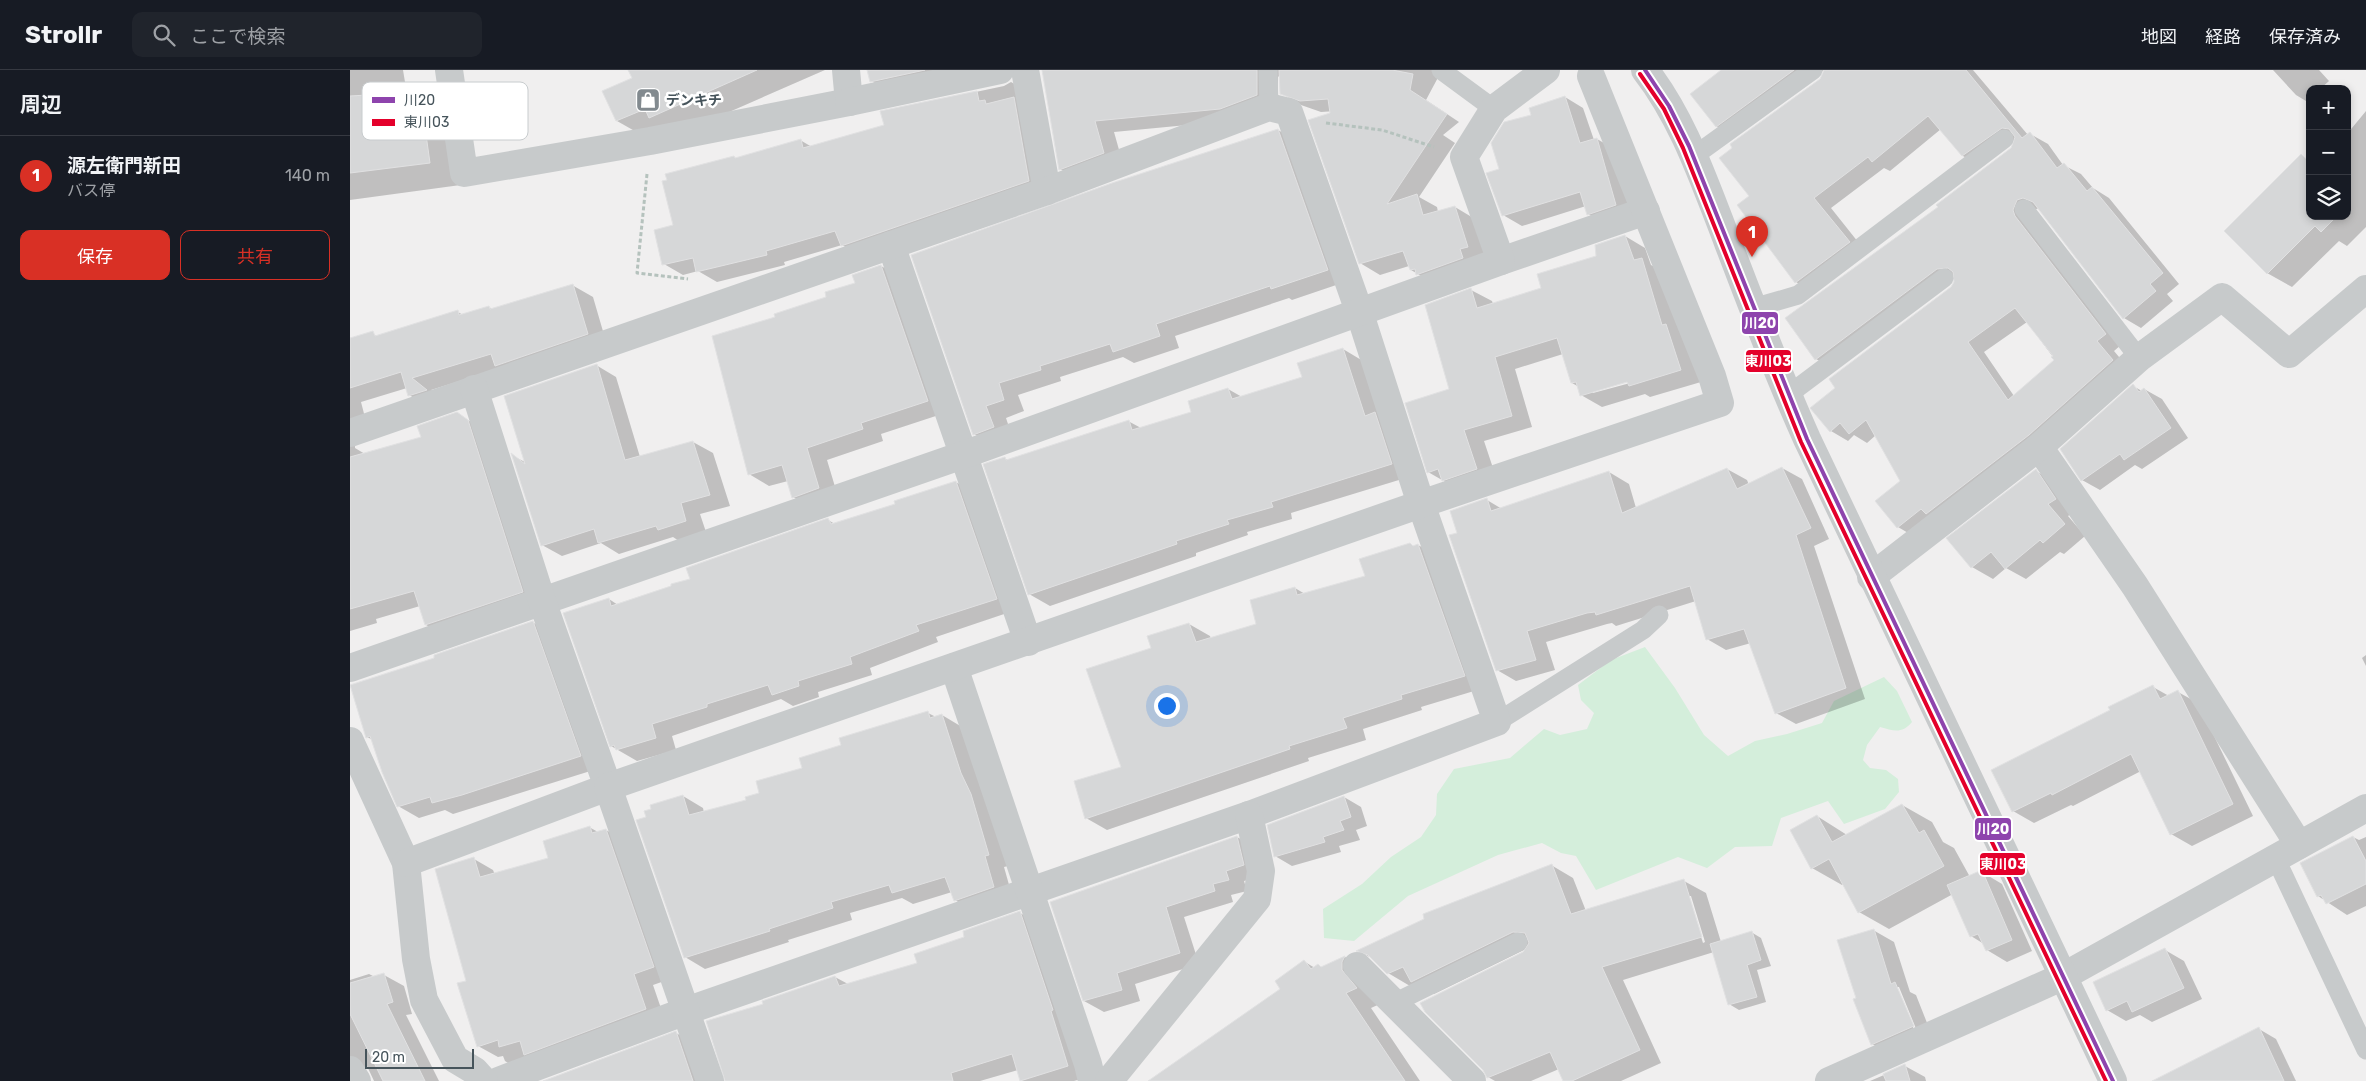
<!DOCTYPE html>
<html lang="ja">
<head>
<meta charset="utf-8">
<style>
  body { margin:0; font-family:Rubik,"Noto Sans JP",sans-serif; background:#20242c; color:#f1f3f6 }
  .controls { position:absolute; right:15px; top:15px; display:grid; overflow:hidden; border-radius:10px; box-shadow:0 2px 8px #0003 }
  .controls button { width:45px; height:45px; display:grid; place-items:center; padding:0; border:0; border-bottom:1px solid #363941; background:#171b24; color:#f1f3f6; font:25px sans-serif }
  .scale { position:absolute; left:15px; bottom:12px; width:109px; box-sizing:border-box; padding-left:5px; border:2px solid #46545b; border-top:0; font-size:14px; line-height:18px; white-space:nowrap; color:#46545b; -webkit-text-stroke:4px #fff; paint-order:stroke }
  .you { position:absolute; left:816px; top:635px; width:18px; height:18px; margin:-12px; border:4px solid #fff; border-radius:50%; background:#1a73e8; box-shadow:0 0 0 8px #1a73e833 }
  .badge { display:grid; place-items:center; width:32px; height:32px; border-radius:50%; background:#d93025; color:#fff; font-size:16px; font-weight:700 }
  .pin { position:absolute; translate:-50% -41px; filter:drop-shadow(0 1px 2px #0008) }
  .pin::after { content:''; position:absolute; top:26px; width:18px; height:15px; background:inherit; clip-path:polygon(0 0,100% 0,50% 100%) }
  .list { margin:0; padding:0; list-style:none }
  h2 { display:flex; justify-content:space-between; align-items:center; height:65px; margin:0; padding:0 20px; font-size:21px }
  h2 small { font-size:16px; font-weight:400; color:#9ea1a6 }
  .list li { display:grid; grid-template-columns:32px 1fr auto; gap:15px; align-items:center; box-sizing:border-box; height:80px; padding:0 20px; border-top:1px solid #363941 }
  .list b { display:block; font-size:19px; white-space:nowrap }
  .list p { margin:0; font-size:16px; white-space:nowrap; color:#9ea1a6 }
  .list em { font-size:16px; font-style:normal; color:#9ea1a6 }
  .actions { display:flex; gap:10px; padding:15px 20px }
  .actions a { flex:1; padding:11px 0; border:1px solid #d93025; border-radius:10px; text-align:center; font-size:18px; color:#d93025 }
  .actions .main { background:#d93025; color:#fff }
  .icon { flex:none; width:28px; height:28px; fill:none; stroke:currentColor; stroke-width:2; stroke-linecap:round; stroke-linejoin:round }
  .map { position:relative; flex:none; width:2016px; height:1011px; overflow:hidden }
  header { display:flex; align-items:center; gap:30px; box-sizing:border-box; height:70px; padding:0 25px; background:#171b24; border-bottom:1px solid #363941 }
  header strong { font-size:24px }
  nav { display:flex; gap:28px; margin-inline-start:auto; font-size:18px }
  .search { width:350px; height:45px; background:#20242c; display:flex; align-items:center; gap:12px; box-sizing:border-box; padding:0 18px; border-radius:10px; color:#9ea1a6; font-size:19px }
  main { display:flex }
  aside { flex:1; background:#171b24 }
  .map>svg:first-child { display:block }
  .green { fill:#d4eedb }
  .shadow { fill:#0003; fill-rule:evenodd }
  .building { fill:#d6d7d8; stroke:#e1e1e2; fill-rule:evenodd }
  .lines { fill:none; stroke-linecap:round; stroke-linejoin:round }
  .path { stroke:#b5c2bd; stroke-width:3; stroke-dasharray:4 2.5; stroke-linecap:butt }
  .service { stroke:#c7cacb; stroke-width:19 }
  .minor { stroke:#c7cacb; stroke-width:28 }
  .tertiary { stroke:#c7cacb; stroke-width:28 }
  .bus-1-casing { stroke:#fff; stroke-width:8 }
  .bus-2-casing { stroke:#fff; stroke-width:8 }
  .bus-1 { stroke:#8e44ad; stroke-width:4 }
  .bus-2 { stroke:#e4002b; stroke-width:4 }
  .labels { text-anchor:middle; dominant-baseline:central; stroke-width:5; stroke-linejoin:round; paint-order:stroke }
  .poi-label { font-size:14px; font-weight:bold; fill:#46545b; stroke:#fff; text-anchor:start }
  .key { fill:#fff; stroke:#c8ccce; stroke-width:1 }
  .key-label { font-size:14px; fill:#46545b }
  .line-badge { stroke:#fff; stroke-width:2 }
  .badge-label { font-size:14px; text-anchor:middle; font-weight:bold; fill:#fff }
</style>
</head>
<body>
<header>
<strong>Strollr</strong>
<div class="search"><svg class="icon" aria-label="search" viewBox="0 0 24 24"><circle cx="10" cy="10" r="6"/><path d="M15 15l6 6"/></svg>ここで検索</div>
<nav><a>地図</a><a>経路</a><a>保存済み</a></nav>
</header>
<main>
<aside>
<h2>周辺<small></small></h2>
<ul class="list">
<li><span class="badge">1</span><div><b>源左衛門新田</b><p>バス停</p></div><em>140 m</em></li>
</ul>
<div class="actions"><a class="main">保存</a><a>共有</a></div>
</aside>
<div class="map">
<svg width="2016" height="1011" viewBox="0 0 2016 1011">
  <rect width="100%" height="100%" fill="#f0efef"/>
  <path class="green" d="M1295,577L1325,618L1354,665L1378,686L1405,671L1437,664L1472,653L1484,631L1534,607L1547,621L1562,652C1552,664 1544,661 1530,657L1517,675L1513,690L1520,698L1536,700L1548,709L1549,722L1535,739L1494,754L1478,731L1431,748L1422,776L1385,777L1357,798L1328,787L1246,820L1226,786L1211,783L1192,773L1148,785L1058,826L1004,871L974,868L973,839L1012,814L1041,787L1071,767L1086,745L1087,724L1104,699L1160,688L1194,659L1210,665L1237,659L1244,643L1231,630L1228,615L1261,590Z"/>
  <g class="shadow">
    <polygon points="0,0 53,0 57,24 70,23 108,45 118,114 0,130"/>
    <polygon points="279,0 475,0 329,64 297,68 267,51 254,22 283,9"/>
    <polygon points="518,0 647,0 542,22 521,11"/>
    <polygon points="692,0 1092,0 1076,30 1109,52 1093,65 1105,73 1069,127 1087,137 1088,142 1105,137 1125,149 1138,188 1088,216 1061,200 1059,196 1030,205 1010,193 986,41 971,42 951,35 931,23 931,4 928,7 927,36 890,50 764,62 773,94 730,110 710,99"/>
    <polygon points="1374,0 1474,0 1384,66 1366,56"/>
    <path d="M1475,0H1623L1678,65L1680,64L1698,74L1713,95L1731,104L1743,118L1759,128L1829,214L1817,224L1823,231L1791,258L1774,248L1689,138L1684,140L1772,274L1764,281L1780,300L1565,467L1548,457L1552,411L1526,365L1517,373L1504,365L1498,371L1481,361L1602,218L1606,212L1605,208L1484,299L1466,289L1436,248L1589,137L1662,79L1665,71L1630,96L1613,86L1591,59L1540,101L1534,98L1481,138L1516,182L1463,222L1446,212L1400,126L1384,78L1471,10ZM1677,252L1706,291L1664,326L1634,282Z"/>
    <polygon points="1923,0 1969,0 1979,11 1970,19 1960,19 1960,28 1956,31 1946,25"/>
    <polygon points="661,12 680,23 698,121 511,186 492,175 434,192 435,195 367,212 348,201 333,205 314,194 325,156 384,87 387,89 450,70 462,77 536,56 531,42 654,16"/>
    <polygon points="1215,27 1233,38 1244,70 1247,69 1266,80 1284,145 1257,155 1238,144 1236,136 1172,156 1153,145 1150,100 1182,46"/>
    <polygon points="2016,41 2016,157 1997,176 1989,171 1942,217 1917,203 1951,85 1960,91 1960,146 1997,146 1997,64"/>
    <polygon points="928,60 949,72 998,211 942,230 939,228 825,266 829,278 784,293 773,287 710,307 711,311 668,325 674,341 656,348 663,369 644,376 624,364 562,186"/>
    <path d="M1275,166L1295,178L1301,195L1312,201L1351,312L1300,327L1295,324L1252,337L1231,325L1229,317L1222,313L1213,284L1165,299L1182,357L1134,371L1147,410L1113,422L1078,402L1101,320L1121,220L1142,231L1143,234L1193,219L1247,186ZM1283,309L1284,312L1243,323L1241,321Z"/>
    <polygon points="531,196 552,208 598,342 531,364 533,371 477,390 489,430 463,439 443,427 438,411 419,416 399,404 426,248 478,228 506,214"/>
    <polygon points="222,215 243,227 257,275 151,298 81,320 96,331 80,337 59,325 57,318 11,332 18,359 5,373 5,378 15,384 72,368 107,344 128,356 192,533 96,566 76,555 70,536 26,549 27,553 0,561 0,270 23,264 28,267 108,242 113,245 139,237 144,240"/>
    <polygon points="993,279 1013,291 1062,406 941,443 942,449 897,462 898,465 846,483 846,486 700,536 679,524 654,388 658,390 778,351 791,358 843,342 878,319 892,327 954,308"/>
    <polygon points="246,295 266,307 290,387 343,372 363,383 380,436 350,444 356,462 329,471 323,467 269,484 251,473 212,486 192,475 163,386 177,393"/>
    <polygon points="1783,316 1792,321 1794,319 1812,329 1838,368 1792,399 1785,395 1750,420 1732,410"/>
    <polygon points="1432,398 1452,409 1479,469 1464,476 1515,629 1446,654 1426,643 1401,573 1376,580 1357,569 1346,531 1266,556 1262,553 1257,554 1196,572 1205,600 1166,611 1147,600 1108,464 1137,430 1152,439 1259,402 1279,414 1286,438 1377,399 1397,410 1399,415"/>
    <polygon points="1686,401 1706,413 1725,441 1718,446 1735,466 1714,484 1710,482 1676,509 1656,498 1643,509 1622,497 1598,469"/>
    <polygon points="606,412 626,424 666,540 586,567 588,572 520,598 522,605 468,622 469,627 443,636 431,629 322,666 326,680 287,691 261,676 259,529 268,535 342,509 478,450 485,454 547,435"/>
    <polygon points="1068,475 1089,487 1134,618 1071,637 1072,640 1013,659 1016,670 958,688 959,691 757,760 736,748 773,698 802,579 839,554 860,566 861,569 908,555 945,518 955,524 1016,507"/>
    <polygon points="182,552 203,564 250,698 103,744 95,740 69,748 48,736 23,670 17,667 86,589"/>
    <polygon points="2016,585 2016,596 2012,588"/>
    <polygon points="1803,617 1819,626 1828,622 1848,633 1903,746 1842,776 1821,764 1791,701 1723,736 1721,735 1684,753 1663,741"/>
    <polygon points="578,643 586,647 592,645 612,657 658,796 654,797 663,829 625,842 605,830 602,822 563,834 552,828 500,843 502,850 438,870 439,872 355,899 335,887 297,748 333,726 353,738 354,743 398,731 493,675"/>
    <polygon points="994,727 1011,737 1017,756 1006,760 1010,770 989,776 991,782 942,796 925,786"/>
    <polygon points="1552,735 1582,752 1593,772 1604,778 1620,807 1632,802 1652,814 1682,881 1657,892 1637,880 1634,874 1621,866 1603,824 1539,859 1509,842 1494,814 1492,815 1462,798 1467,746 1497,765"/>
    <polygon points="239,757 248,762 256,760 275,771 323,908 303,915 315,950 174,1003 155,991 153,986 148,987 128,976 117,912 124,789 143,800 145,805 200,789"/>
    <polygon points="887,767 906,778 912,806 894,811 897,821 881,825 883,832 834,847 849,894 785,914 790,931 754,942 734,931 701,833"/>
    <polygon points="2003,767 2009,770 2016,767 2016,836 1997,845 1968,826"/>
    <path d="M1201,795L1223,808L1236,841L1334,811L1356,823L1371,872L1401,862L1411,868L1421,896L1407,900L1416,932L1389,940L1379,934L1364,882L1273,910L1311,993L1271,1011H1214L1209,999L1181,1011H1145L1138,1007L1174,883L1178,878L1084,924L1060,916L1038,903L1025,890L1009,881ZM1338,826H1341L1355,872L1353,873Z"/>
    <polygon points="670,843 690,854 738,1007 724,1011 671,1011 668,1000 630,1011 376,1011 415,935 485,907 498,914 569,894 616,867"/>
    <path d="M1523,860L1544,872L1560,922L1566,925L1583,968L1543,986L1522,974L1508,928ZM1546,917H1549L1567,961L1565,962Z"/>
    <polygon points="1815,880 1834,891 1852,929 1802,952 1790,945 1776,951 1757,940"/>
    <polygon points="995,887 1020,902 1032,933 1021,938 1070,1011 813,1011 932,919 955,892 965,898 968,895 973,898"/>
    <polygon points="19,904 25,907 34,905 54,916 62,944 56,945 89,1011 24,1011 17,996 12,998 0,1011 0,910"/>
    <polygon points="1909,959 1926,969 1946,1011 1823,1011"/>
    <polygon points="326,963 346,974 360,1011 196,1011"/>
    <polygon points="1555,996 1575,1007 1576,1011 1520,1011"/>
  </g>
  <g class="building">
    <polygon points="278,0 407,0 299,48 295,39 266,51 252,21 282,8"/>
    <polygon points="517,0 575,0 520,12"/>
    <polygon points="692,0 907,0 907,25 870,39 745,51 754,83 709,100"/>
    <polygon points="929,0 1042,0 1063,4 1060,20 1097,44 1037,134 1067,124 1073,145 1105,136 1118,177 1110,179 1113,188 1066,205 1065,199 1060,200 1053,181 1009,194 958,50 980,43 978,29 950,31 930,24"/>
    <polygon points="1371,0 1444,0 1366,57 1340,24"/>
    <path d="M1474,0H1616L1672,68L1680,62L1707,98L1714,93L1737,121L1742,117L1813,203L1800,214L1806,221L1773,249L1683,132L1673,128L1667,130L1663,140L1665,146L1756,264L1747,271L1763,290L1679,365L1576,444L1571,439L1547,458L1525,431L1550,411L1516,350L1499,364L1490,353L1480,362L1460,338L1485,318L1479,309L1601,217L1604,212L1603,202L1598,198L1587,199L1465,290L1435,248L1588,137L1586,135L1661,78L1665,67L1659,59L1652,58L1612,86L1578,46L1522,92L1518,87L1464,128L1500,172L1445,213L1387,135L1399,126L1369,88L1382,78L1380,74L1470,9ZM1665,238L1703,286L1701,287L1704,290L1658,330L1618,272Z"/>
    <polygon points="627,21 629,31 635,30 636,34 664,27 679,111 491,176 485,161 416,181 417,185 346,202 343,188 312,195 304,160 323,155 312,111 317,110 315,104 384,86 385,88 451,69 453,78 534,55 530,41"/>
    <polygon points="70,22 80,93 0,103 0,26"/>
    <polygon points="1215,26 1230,73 1247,68 1266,135 1237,145 1230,122 1152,146 1136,103 1149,99 1141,73 1154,52 1181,45 1179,38"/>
    <polygon points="928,59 978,200 921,219 920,216 806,254 810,266 763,282 760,274 690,296 691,300 649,313 654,330 636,336 644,357 623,365 561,185 762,113"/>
    <polygon points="1951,84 1960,93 1960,146 1987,146 1971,162 1965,156 1917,204 1874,161"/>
    <polygon points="1275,165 1284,190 1292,188 1312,255 1316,254 1331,300 1279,316 1277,312 1230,326 1226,312 1221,313 1207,268 1145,287 1162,346 1114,360 1127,399 1092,411 1088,399 1077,403 1055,333 1099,319 1075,235 1121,218 1127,238 1191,218 1187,204 1246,186 1245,175"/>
    <polygon points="531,195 578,331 511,353 513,359 457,378 469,418 442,428 432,395 398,405 362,266 425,247 424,244 476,227 475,222 505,213 502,205"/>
    <polygon points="223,214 238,264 145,296 141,284 62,308 77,320 58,326 51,302 0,318 0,268 23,261 25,266 108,240 109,245 139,236 140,239"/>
    <polygon points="993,278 1015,346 1025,342 1042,394 921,432 923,437 877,450 879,454 826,471 827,474 678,525 633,394 655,387 656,390 779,350 782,360 841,342 838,331 878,318 882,329 952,307 947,293"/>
    <polygon points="247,294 275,390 343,371 360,425 331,433 336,451 308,460 306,456 248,473 244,459 191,476 161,383 175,394 154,326"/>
    <polygon points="1783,314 1789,322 1794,318 1821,358 1774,390 1770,384 1731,411 1710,379"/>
    <polygon points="107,342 118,350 173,522 75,555 64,521 0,539 0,387 71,367 67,356"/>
    <polygon points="1432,397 1461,458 1446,465 1496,618 1425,644 1394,559 1356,570 1340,516 1246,545 1245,542 1237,543 1177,561 1186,590 1146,601 1099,465 1107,463 1100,441 1137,428 1141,441 1259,401 1272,443 1377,398 1387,419"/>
    <polygon points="1686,399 1706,429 1698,434 1715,454 1693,473 1690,470 1655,499 1641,482 1621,498 1596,468"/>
    <polygon points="606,411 647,529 566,555 569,561 500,587 502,594 448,611 449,616 422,625 418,615 357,634 357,637 302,654 306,668 266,680 264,675 260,677 213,543 259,528 261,536 321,516 321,514 340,509 336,498 478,448 481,454 545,434 544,431"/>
    <polygon points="1060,473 1063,476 1068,474 1115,606 1051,625 1052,629 993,648 997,658 939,676 940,679 735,749 724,711 771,697 736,599 801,578 797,566 839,553 846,572 906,554 900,530 945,517 947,525 1015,506 1009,489"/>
    <polygon points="183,551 231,686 112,725 82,733 80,727 47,737 32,702 20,666 16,668 0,615 84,588 84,585"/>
    <polygon points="1803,615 1810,629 1828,620 1883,734 1820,765 1781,684 1702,725 1701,723 1662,742 1641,700 1760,640 1758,637"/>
    <polygon points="578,641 580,648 592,644 611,703 621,724 639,785 635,786 644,817 604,831 595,807 542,823 539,815 481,832 483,838 419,859 420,861 334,888 286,750 296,747 294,741 301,739 300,735 333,725 339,745 396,730 395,727 409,723 406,711 452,698 449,688 491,675 489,668"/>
    <polygon points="994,726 1001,747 990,751 994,760 973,767 975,772 924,787 917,755"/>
    <polygon points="1552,734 1569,763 1574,760 1594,796 1508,843 1479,789 1461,799 1440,760 1467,745 1482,772"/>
    <polygon points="240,756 242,763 256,759 304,897 284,904 296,939 174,985 170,971 149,977 148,970 127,977 107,913 116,911 85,799 124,787 130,807 198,788 193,771"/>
    <polygon points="887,766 894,795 876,801 879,810 863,814 865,821 816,837 830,883 767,903 772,920 733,931 700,832"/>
    <polygon points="2003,766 2016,791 2016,814 1976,834 1971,825 1967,827 1950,793"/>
    <polygon points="1202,794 1221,844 1334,809 1352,867 1252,897 1290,980 1222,1011 1213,1011 1200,982 1137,1008 1133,1000 1075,942 1070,933 1173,882 1179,873 1175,863 1163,862 1061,912 1053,897 1037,904 1018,885 1006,881 1074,849 1073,844"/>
    <polygon points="1632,800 1662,870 1636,881 1628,864 1620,867 1597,815"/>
    <polygon points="670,841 703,940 701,941 718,996 670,1011 662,984 601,1003 603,1011 375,1011 356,951 413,934 412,931 485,906 489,916 567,893 564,884 614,867 613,861"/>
    <polygon points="1524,859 1541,914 1545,912 1564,956 1521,975 1503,929 1506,928 1487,870"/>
    <polygon points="1402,861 1411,890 1397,895 1407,927 1378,935 1360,874"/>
    <polygon points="1815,878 1834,918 1782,942 1777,931 1756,941 1743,912"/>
    <polygon points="995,886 992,892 992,900 1007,918 996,923 1055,1011 798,1011 930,919 925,911 954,890 961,899 968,894 971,897"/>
    <polygon points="34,903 43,932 37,934 75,1011 33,1011 0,944 0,913"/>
    <polygon points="1909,957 1934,1011 1802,1011"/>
    <polygon points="326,961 343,1011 193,1011"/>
    <polygon points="1555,994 1560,1011 1536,1011 1533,1004"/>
  </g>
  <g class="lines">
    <g class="path">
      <polyline points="976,53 1032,60 1084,77"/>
      <polyline points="297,104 287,203 338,209"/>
    </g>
    <g class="service">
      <polyline points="918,0 919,37"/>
      <polyline points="1091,0 1144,39"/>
      <polyline points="1344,86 1463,0"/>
      <polyline points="1674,139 1789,288"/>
      <polyline points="1403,238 1448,225 1654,69"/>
      <polyline points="1438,325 1594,208"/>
      <polyline points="1147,652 1293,560 1309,545"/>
      <polyline points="1925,787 2016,980"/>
      <polyline points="1044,933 1168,872"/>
    </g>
    <g class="minor">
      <polyline points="99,0 114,103 300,71 499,32 496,0"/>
      <polyline points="675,0 697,121"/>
      <polyline points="499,32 650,0"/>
      <polyline points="541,175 678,572"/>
      <polyline points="1151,191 1296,141"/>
      <polyline points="0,363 697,121 919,37 939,42 1009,241 1071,434 1147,652 899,745 336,941 148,1011"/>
      <polyline points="1689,377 1785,516 1949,775"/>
      <polyline points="1521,507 1689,377 1789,288 1872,227 1939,284 2016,219"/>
      <polyline points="604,597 738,994 742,1011"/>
      <polyline points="0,598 613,385 1151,191 1114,87 1144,39 1196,0"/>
      <polyline points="0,671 56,793 66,889 74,930 105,989 125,1001 134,1011"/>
      <polyline points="56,793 258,717 192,531 124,319"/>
      <polyline points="1007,896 1122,1011"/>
      <polyline points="0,1000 7,1011"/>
      <polyline points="360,1011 258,717 1071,434 1370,333 1362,306 1241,6"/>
      <polyline points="759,1011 907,829 911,801 899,745"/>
      <polyline points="1479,1011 1714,906 2016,738"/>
    </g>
    <path class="tertiary" d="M1295,0C1331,46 1351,103 1372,157C1399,228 1426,300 1457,369L1763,1011"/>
    <defs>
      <polyline id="bus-1" points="1295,0 1319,36 1339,76 1457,369 1763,1011"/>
      <polyline id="bus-2" points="1290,4 1314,39 1333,78 1451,372 1756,1011"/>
    </defs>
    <use href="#bus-1" class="bus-1-casing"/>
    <use href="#bus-2" class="bus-2-casing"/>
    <use href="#bus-1" class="bus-1"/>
    <use href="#bus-2" class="bus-2"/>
  </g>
  <defs>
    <symbol id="shop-square" viewBox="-11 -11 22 22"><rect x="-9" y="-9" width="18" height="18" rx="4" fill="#828a8f" stroke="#fff"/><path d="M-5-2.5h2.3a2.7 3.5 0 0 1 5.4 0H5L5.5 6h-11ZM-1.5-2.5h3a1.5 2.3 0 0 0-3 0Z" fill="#fff"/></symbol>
  </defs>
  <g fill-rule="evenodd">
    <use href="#shop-square" x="284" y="16" width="28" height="28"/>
  </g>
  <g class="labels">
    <g class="poi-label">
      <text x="316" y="30">デンキチ</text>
    </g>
  </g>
  <rect x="12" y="12" width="166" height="58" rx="8" class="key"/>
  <rect x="22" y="27" width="23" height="6" fill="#8e44ad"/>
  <rect x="22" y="49" width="23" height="7" fill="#e4002b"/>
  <g class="key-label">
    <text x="54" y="35">川20</text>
    <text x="54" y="57">東川03</text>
  </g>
  <g class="line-badge">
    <rect x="1391" y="241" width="38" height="24" rx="5" fill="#8e44ad"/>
    <rect x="1395" y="279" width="47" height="24" rx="5" fill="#e4002b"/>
    <rect x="1624" y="747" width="38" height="24" rx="5" fill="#8e44ad"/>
    <rect x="1629" y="782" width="47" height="24" rx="5" fill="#e4002b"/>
  </g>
  <g class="badge-label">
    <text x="1410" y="258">川20</text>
    <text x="1418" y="296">東川03</text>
    <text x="1643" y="764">川20</text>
    <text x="1653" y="799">東川03</text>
  </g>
</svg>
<div class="controls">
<button>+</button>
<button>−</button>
<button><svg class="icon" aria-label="layers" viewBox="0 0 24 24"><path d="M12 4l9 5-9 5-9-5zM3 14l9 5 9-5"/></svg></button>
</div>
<div class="scale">20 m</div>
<div class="you"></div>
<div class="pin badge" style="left:1402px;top:187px">1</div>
</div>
</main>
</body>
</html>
